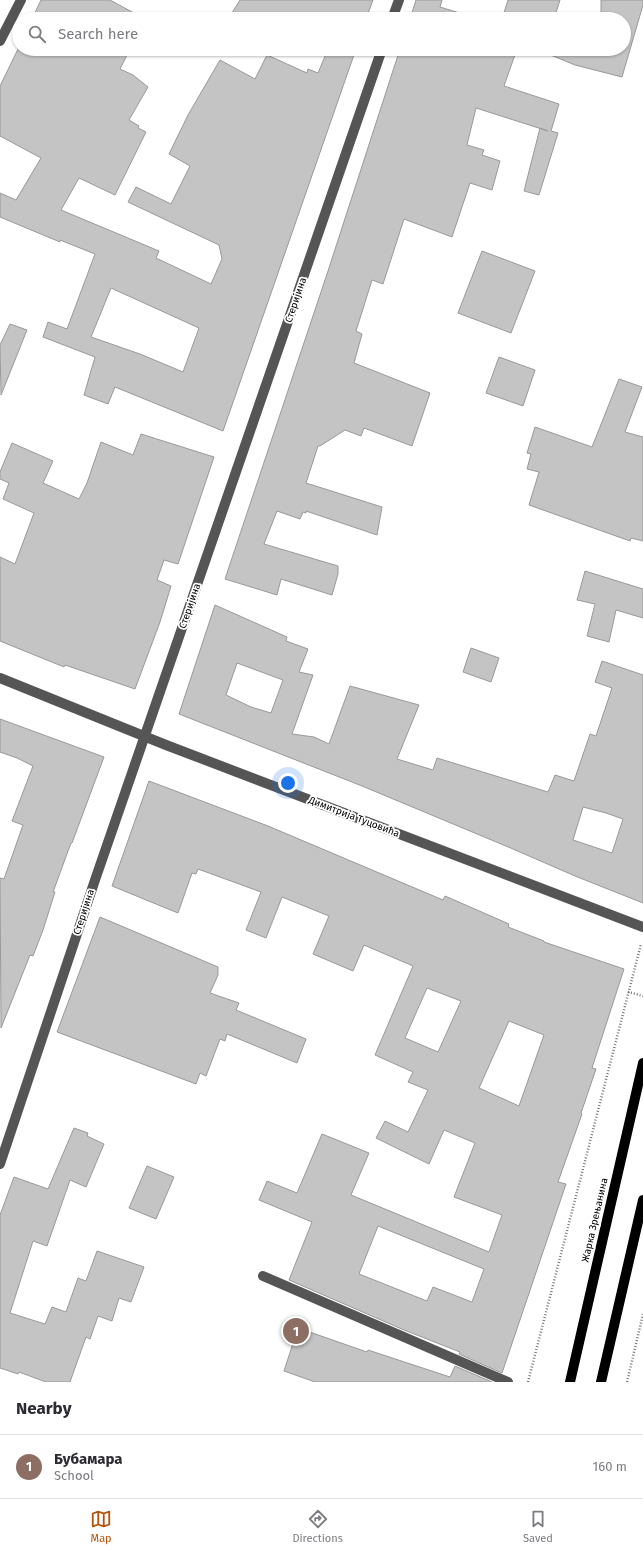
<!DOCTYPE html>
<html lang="en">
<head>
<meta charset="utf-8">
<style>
  body { margin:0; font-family:"Fira Sans",sans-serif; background:#f2f2f3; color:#2b2b33 }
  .you { position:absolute; left:288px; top:783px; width:14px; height:14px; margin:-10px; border:3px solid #fff; border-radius:50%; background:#1a73e8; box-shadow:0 0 0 6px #1a73e833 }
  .badge { display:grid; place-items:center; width:26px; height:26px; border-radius:50%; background:#b45309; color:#fff; font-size:13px; font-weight:700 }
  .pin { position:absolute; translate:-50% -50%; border:2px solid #fff; box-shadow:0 1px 4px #0006 }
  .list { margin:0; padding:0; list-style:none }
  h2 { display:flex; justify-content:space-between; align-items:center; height:52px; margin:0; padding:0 16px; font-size:17px }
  h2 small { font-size:13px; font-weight:400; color:#7c7c81 }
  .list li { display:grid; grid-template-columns:26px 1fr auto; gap:12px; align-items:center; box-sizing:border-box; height:64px; padding:0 16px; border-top:1px solid #e1e1e2 }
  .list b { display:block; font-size:15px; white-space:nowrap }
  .list p { margin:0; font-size:13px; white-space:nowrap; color:#7c7c81 }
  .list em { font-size:13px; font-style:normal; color:#7c7c81 }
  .icon { flex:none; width:22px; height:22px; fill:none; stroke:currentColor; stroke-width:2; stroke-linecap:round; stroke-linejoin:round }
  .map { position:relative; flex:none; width:643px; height:1382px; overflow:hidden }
  .search { position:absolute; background:#fff; box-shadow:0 1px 3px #0004; left:12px; right:12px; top:12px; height:44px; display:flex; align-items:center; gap:10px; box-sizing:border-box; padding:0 14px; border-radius:22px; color:#7c7c81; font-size:15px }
  .sheet { height:116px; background:#fff }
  nav { display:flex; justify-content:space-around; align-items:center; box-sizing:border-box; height:56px; border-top:1px solid #e1e1e2; background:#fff; font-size:11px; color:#7c7c81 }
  nav a { display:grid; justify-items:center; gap:2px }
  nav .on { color:#b45309 }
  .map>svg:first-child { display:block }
  .building { fill:#c4c4c4; stroke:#999; fill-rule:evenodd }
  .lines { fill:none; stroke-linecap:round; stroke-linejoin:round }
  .path { stroke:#777; stroke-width:2.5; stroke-dasharray:1 2; stroke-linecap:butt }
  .minor { stroke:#555; stroke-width:10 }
  .major { stroke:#000; stroke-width:10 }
  .labels { text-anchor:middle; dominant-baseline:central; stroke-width:3.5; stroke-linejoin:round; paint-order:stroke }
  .street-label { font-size:10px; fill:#000; stroke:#fff }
</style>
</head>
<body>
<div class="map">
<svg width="643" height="1382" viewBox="0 0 643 1382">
  <rect width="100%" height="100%" fill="#fff"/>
  <g class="building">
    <polygon points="41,0 110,0 145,19 32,19"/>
    <polygon points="240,0 373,0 366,19 228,19"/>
    <polygon points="416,0 442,0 440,7 479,19 410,19"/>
    <polygon points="508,0 560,0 554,19 502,19"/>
    <polygon points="601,0 643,0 643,5 622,77 575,65 536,49 587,49 604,54 605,49 624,49 624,19 604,19 601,15"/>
    <path d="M19,47V49H130L120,69L133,75L148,87L129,120L139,126L138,128L146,132L115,195L79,178L61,210L159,251L156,258L211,284L222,259L219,245L128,202L136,187L171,204L190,166L169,154L188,115L220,60L255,79L267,55L307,73L308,69L318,73L328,49H356L223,431L115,387L108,404L84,395L95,357L43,337L48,322L67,329L95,254L60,240V242L0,217V193L16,200L41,158L0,136V86ZM111,288L199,328L183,372L140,354L91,337Z"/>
    <polygon points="400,49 517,49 504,86 559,104 551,131 558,133 539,195 524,191 540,128 548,131 476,108 467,145 484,150 482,155 500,161 492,190 470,183 452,237 404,219 383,284 372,280 356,331 362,334 354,363 430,393 412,446 364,428 361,436 345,430 320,446 318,446 306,483 382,507 377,535 306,511 306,513 303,512 300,519 277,511 264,544 338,566 338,574 332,595 281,579 277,595 225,579 328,271"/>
    <polygon points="482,251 535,271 511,333 458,313"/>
    <polygon points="10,324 27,330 1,395 0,345"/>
    <polygon points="499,357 535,370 523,406 486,393"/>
    <polygon points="619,379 642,387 625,432 643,437 643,541 631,538 630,541 529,505 539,472 527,469 531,454 527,453 535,427 592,447"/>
    <polygon points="141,434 214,457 178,564 164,560 157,580 171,586 160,622 135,689 65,665 64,667 0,641 0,557 15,564 34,513 3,499 9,483 0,479 0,472 12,443 53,461 43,483 79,499 87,483 101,442 133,455"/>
    <polygon points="585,571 643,589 643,618 616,610 609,642 587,636 595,604 577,600"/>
    <path d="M215,605L287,637L286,641L308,649L299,672L313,675L292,734L314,737L329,744L350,686L419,705L397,759L433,770L437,758L548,792L555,775L574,781L590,734L596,736L612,688L595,682L602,661L643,675V903L575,876L513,849L362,786L179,714ZM237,663L283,680L271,713L251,707L226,695ZM583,807L606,813L623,819L612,853L573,840Z"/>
    <polygon points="471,648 499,658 491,682 463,672"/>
    <polygon points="0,719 104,757 72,843 71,843 53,892 55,892 43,930 33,956 30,955 1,1028 0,878 4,879 23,825 12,821 33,766 17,758 0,752"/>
    <path d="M149,781L268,826L443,900L445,896L509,924L508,927L544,941V942L624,969L592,1068L596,1069L581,1113L582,1114L558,1182L566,1184L502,1373L459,1354L460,1352L404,1330L289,1280L312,1222L259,1200L267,1181L297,1193L322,1134L369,1153L351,1195L489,1252L502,1215L454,1197L475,1143L444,1130L429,1164L376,1138L385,1121L408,1132L428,1090L408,1082L413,1072L375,1055L413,966L364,945L353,971L313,954L329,916L282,897L266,938L246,930L261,892L198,869L196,874L192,873L178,913L112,886ZM427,988L461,1001L438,1052L405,1038ZM509,1021L544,1035L519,1106L479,1088ZM378,1226L484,1269L472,1302L433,1287L427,1301L359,1274Z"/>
    <polygon points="100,917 218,967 218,975 210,993 239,1003 236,1010 306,1039 297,1063 227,1034 225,1041 220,1039 206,1076 200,1073 196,1084 57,1032"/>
    <polygon points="74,1128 88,1133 87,1136 104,1144 86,1187 70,1180 47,1246 33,1241 10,1313 45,1324 52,1307 66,1312 78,1278 86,1281 97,1251 144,1267 131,1302 119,1298 112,1321 98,1316 90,1339 86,1337 70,1382 46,1382 19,1372 18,1374 0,1368 0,1215 14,1177 48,1189"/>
    <polygon points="147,1166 174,1177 156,1219 129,1208"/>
    <polygon points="298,1328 367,1352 368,1350 450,1377 455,1366 492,1382 315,1382 284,1371"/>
  </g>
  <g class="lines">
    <g class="path">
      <polyline points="628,992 643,996"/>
      <polyline points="528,1382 641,944"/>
      <polyline points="627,1382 643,1314"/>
    </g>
    <g class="minor">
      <polyline points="392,19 399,0"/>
      <polyline points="0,41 21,0"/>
      <polyline points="0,678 166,745 643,927"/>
      <polyline points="0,1164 95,880 382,49"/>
      <polyline points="263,1276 508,1382"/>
    </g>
    <g class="major">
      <polyline points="570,1382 643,1063"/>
      <polyline points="601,1382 643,1200"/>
    </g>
  </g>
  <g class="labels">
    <g class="street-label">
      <text transform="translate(296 300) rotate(-71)">Стеријина</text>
      <text transform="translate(190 606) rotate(-71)">Стеријина</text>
      <text transform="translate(354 817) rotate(21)">Димитрија Туцовића</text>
      <text transform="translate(84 912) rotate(-72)">Стеријина</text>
      <text transform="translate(595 1220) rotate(-77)">Жарка Зрењанина</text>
    </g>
  </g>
</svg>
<div class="you"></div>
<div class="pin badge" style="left:296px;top:1331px;background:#8d6e63">1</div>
<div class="search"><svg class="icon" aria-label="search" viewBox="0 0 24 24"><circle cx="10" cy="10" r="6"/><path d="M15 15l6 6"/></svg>Search here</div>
</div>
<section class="sheet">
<h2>Nearby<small></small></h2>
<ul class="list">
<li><span class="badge" style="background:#8d6e63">1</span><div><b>Бубамара</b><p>School</p></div><em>160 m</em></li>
</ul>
</section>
<nav>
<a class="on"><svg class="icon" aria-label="map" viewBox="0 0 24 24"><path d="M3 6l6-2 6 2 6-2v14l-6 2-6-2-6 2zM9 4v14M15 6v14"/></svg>Map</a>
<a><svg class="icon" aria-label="directions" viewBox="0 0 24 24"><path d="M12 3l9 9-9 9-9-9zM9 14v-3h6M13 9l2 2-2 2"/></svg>Directions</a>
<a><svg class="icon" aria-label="saved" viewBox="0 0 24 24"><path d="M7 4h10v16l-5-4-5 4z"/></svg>Saved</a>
</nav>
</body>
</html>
